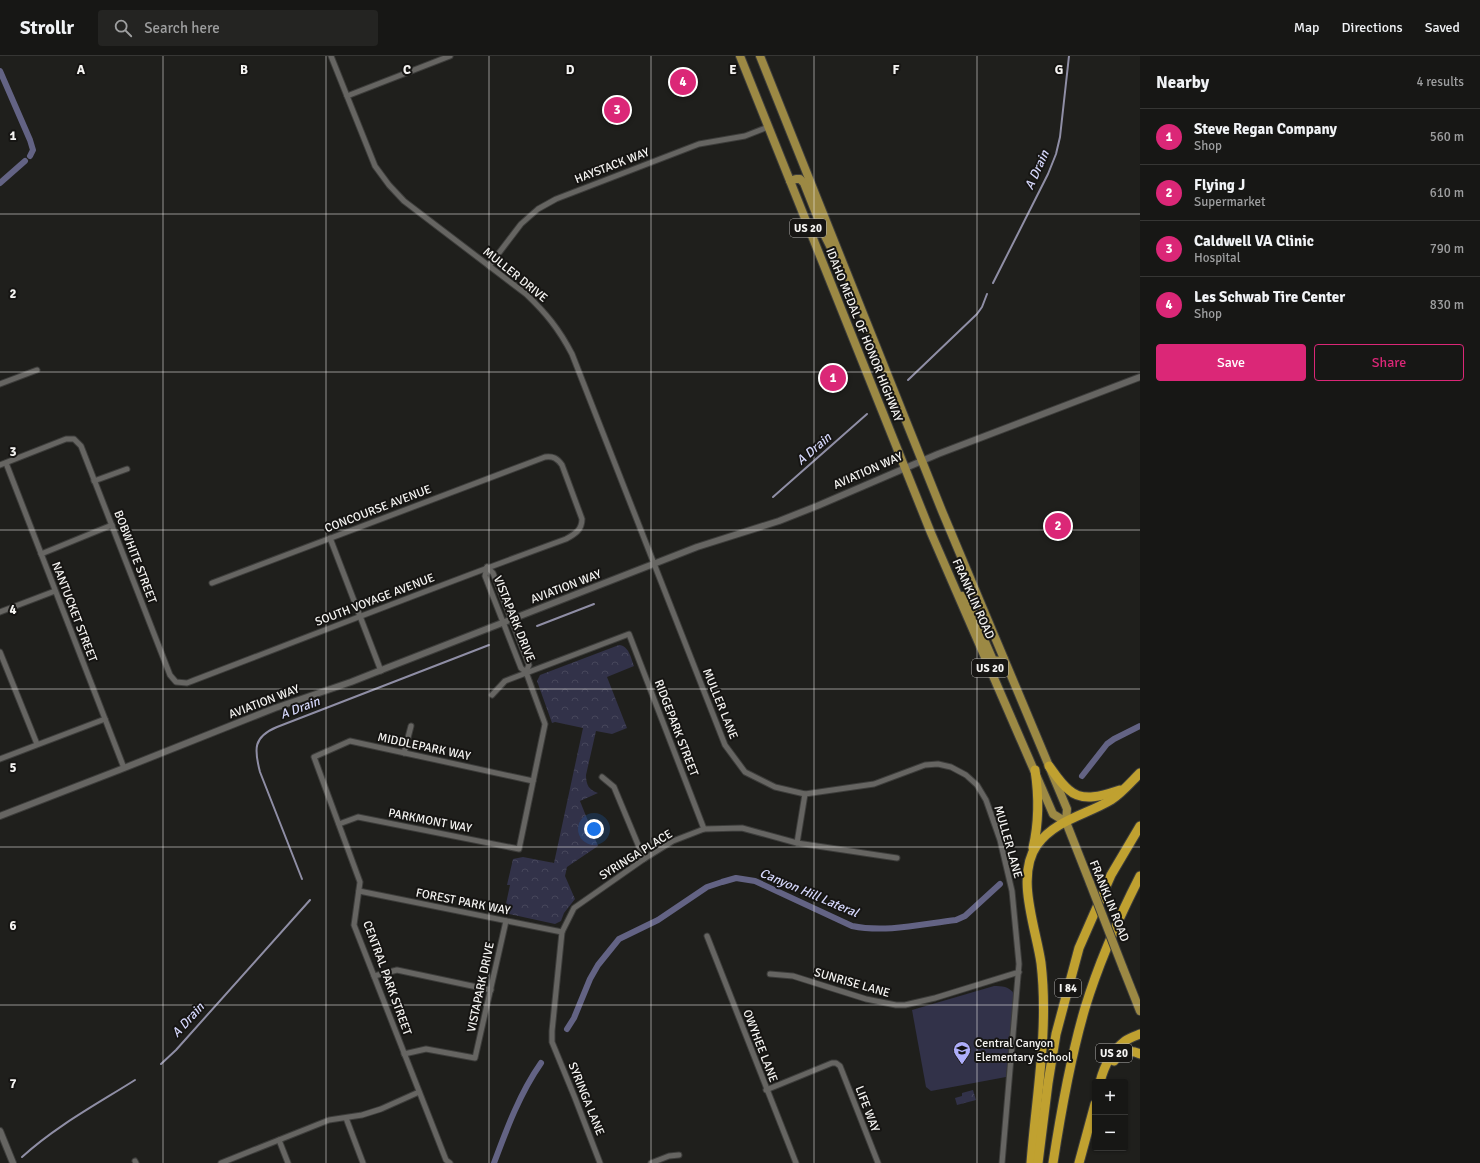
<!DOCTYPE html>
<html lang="en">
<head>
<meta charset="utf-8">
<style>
  body { margin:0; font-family:Signika,sans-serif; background:#242422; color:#f1f3f6 }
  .controls { position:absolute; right:12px; bottom:12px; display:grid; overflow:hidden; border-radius:4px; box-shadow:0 1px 3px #0004 }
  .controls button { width:36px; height:36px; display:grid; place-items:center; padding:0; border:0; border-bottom:1px solid #363634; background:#171715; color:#f1f3f6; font:20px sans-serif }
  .you { position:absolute; left:594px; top:773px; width:14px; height:14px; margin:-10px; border:3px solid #fff; border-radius:50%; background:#1a73e8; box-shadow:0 0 0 6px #1a73e833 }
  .badge { display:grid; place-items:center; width:26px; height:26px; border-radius:50%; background:#db2777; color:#fff; font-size:13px; font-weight:700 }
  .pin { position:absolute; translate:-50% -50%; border:2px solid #fff; box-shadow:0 1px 4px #0006 }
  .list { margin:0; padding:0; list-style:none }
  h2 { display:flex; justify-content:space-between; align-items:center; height:52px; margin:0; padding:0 16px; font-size:17px }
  h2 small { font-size:13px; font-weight:400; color:#9e9fa0 }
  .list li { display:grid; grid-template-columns:26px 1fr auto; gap:12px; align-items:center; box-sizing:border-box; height:56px; padding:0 16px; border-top:1px solid #363634 }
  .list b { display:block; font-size:15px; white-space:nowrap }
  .list p { margin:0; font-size:13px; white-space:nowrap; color:#9e9fa0 }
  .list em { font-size:13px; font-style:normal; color:#9e9fa0 }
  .actions { display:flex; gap:8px; padding:12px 16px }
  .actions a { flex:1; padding:9px 0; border:1px solid #db2777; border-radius:4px; text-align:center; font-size:14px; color:#db2777 }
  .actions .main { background:#db2777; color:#fff }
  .icon { flex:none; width:22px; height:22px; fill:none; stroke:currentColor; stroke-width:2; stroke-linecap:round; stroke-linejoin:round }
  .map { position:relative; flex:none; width:1140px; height:1107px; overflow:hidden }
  header { display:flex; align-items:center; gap:24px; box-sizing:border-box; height:56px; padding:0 20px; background:#171715; border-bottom:1px solid #363634 }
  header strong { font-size:19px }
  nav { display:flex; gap:22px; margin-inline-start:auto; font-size:14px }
  .search { width:280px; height:36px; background:#242422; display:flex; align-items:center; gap:10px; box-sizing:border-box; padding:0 14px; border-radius:4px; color:#9e9fa0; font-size:15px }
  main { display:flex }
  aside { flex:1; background:#171715 }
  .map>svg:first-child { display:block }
  .park { fill:url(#park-crowns) }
  .garden { fill:#323249 }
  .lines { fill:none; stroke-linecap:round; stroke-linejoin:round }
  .stream { stroke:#8f8ea5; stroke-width:2 }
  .canal { stroke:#636384; stroke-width:6 }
  .minor-casing { stroke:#3d3d3b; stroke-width:7 }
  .tertiary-casing { stroke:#3d3d3b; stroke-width:8 }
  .primary-casing { stroke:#3d3d3b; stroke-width:10 }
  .motorway-casing { stroke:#3d3d3b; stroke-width:11 }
  .minor { stroke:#666562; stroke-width:5 }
  .tertiary { stroke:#666562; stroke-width:6 }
  .primary { stroke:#9c8944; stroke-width:8 }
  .motorway { stroke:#c0a130; stroke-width:9 }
  .primary-bridge-casing { stroke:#3d3d3b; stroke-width:10; stroke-linecap:butt }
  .primary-bridge { stroke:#9c8944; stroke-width:8 }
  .grid { fill:none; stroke:#f5f4f2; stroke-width:1; stroke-opacity:0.55 }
  .labels { text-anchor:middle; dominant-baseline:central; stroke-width:4; stroke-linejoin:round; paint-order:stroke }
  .shield { fill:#161513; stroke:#b2b1af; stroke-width:1 }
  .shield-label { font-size:11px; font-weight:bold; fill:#f5f4f2 }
  .street-label { font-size:12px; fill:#f5f4f2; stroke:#161513 }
  .poi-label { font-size:12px; fill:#f5f4f2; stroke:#161513; text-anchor:start }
  .water-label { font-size:13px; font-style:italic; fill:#d5d7fb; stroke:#161513 }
  .grid-label { font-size:13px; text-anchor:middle; font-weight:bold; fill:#f5f4f2; stroke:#161513; stroke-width:4; stroke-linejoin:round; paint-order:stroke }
</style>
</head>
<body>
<header>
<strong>Strollr</strong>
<div class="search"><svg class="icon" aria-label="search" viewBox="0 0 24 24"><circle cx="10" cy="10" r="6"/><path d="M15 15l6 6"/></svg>Search here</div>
<nav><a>Map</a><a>Directions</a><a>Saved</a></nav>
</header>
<main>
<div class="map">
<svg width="1140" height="1107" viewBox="0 0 1140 1107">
  <defs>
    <pattern id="park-crowns" width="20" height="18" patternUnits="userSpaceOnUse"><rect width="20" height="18" fill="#323249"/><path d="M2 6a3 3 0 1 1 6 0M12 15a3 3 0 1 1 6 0" fill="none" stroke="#46465b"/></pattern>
  </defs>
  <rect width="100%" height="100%" fill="#1f1f1c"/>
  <g class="park">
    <path d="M619,589C629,590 631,602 634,610L607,621L627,672L612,678L596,675L586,719C586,729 589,734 598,737L580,745L598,790L567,811L565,820L575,843L564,857L561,865L555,868L504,857L510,829H507L513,803L523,801L554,807L583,672L555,666L552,667L537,625L540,619Z"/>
    <polygon points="973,1034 976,1044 957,1049 955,1042 962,1040 962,1037"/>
  </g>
  <path class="garden" d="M994,930C1002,930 1009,930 1014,938L1006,1021L931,1035L926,1031L912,954Z"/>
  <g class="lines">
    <g class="stream">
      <polyline points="993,227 1048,118 1056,98 1060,81 1069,0"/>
      <polyline points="908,324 977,258 982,251 987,238"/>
      <polyline points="773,441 867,358"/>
      <polyline points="537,570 594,548"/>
      <path d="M302,823L260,716C254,693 253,681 277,671L489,589"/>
      <polyline points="161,1008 176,994 310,844"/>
      <path d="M22,1101C56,1070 97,1048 135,1024"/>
    </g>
    <g class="canal">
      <polyline points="0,15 30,84 33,94 30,100"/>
      <polyline points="0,127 25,105"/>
      <polyline points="1082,720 1107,688 1114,683 1140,670"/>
      <path d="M567,973L574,962L590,923L598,909L619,883L658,864L707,831L722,826L736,822L755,825L852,870C886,877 922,868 956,864L965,860L1000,828"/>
      <path d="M494,1107C507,1072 520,1037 541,1007"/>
    </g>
    <defs>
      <g id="minor">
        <path d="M331,0L375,110L389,129L404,145L526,238C546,257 559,273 572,298L725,689L745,716L775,731L805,738L874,728L925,709L938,708L951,711L966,719L977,729L986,744L1000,784L1012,835L1019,908L1002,1107"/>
        <polyline points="347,40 450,0"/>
        <polyline points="489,210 521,168 538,153 556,143 699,88 745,80 768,71"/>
        <polyline points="0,328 37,314"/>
        <polyline points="6,407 124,712"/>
        <path d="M0,409L66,383H74L81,390L170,619L176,626L187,627C313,579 439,529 566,483C575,478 582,474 582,463L562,409C557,402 553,400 545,401L212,527"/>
        <polyline points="94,425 127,413"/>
        <polyline points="330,482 381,615"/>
        <polyline points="41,498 112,469"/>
        <polyline points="487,511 493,517 529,609 526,616"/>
        <polyline points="0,556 55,535"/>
        <polyline points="0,596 37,688"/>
        <polyline points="492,639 505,625 629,578 704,773"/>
        <polyline points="404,697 411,670"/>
        <polyline points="0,703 105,663"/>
        <polyline points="602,721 614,731 644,803"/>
        <polyline points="339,768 358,761 519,793 545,668 526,616 521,612 485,520 487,511"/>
        <polyline points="797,787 805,738"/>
        <polyline points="359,835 562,876"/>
        <polyline points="707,880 796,1107"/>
        <polyline points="770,918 793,920 866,943 896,949 905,949 935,942 1019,916"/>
        <polyline points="374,920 397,914 491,934"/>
        <polyline points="404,998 426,993 475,1002 506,865"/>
        <polyline points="766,1034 832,1007 836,1007 840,1010 878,1107"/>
        <polyline points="346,1062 363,1107"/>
        <polyline points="279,1084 288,1107"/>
        <polyline points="135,1105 136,1107"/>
        <polyline points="221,1107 329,1064 362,1059 381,1053 419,1036"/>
        <polyline points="450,1107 446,1104 354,869 360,826 314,701 350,685 533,725"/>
        <polyline points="600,1107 575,1042 552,986 552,975 562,876 574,852 644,803 673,785 704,773 742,772 797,787 897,802"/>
        <polyline points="651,1107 669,1100 679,1099"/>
      </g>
      <g id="tertiary">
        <polyline points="0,760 119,714 275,652 351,626 389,611 697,491 779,465 817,450 938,398 1140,321"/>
        <polyline points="0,1075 13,1107"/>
      </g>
      <g id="primary">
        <polyline points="740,0 931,477 1053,758 1066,766"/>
        <polyline points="760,0 942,455 1067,753 1066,766 1090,827"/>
        <polyline points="790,125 796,123 800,123 804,127 825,180 831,192"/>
        <polyline points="962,540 969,549 993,604 999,605 1004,603"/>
        <polyline points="1123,912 1140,955"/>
      </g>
      <g id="motorway">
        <path d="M1049,710C1055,718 1061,728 1069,734C1083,747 1105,739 1120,734"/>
        <path d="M1033,792C1039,766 1039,740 1035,714"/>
        <path d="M1114,1005C1120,996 1130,993 1140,998"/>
        <path d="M1100,1026C1104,1010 1112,995 1125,985C1129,982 1135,980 1140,978"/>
        <path d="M1031,1107C1036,1041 1049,974 1041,907C1036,872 1015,820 1037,789C1055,764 1086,759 1111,744C1122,737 1131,726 1140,717"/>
        <polyline points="1038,1107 1048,1027 1056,978 1079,892 1111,819 1140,770"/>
        <path d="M1053,1107C1061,1055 1070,1003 1085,952C1099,906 1118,863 1140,820"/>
        <polyline points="1079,1107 1095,1048"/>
      </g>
    </defs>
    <use href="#minor" class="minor-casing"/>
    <use href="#tertiary" class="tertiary-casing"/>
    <use href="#primary" class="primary-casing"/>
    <use href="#motorway" class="motorway-casing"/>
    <use href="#minor" class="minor"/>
    <use href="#tertiary" class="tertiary"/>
    <use href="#primary" class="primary"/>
    <use href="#motorway" class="motorway"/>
    <defs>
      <polyline id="primary-bridge" points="1090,827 1123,912"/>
    </defs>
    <use href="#primary-bridge" class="primary-bridge-casing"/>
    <use href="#primary-bridge" class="primary-bridge"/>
  </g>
  <path class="grid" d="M163,0V1107M326,0V1107M489,0V1107M651,0V1107M814,0V1107M977,0V1107M0,158H1140M0,316H1140M0,474H1140M0,633H1140M0,791H1140M0,949H1140"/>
  <defs>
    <symbol id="school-pin" viewBox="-11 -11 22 30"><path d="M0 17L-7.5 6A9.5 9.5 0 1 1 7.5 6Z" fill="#aeaefa" stroke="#161513"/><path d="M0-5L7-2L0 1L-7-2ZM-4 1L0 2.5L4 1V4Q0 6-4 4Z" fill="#111"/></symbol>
  </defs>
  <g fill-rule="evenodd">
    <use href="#school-pin" x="952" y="984" width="20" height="27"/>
  </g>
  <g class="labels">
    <g class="shield">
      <rect x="790" y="163" width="36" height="18" rx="3"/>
      <rect x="972" y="603" width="36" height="18" rx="3"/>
      <rect x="1055" y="923" width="26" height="18" rx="3"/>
      <rect x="1096" y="988" width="36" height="18" rx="3"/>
    </g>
    <g class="shield-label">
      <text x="808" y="172">US 20</text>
      <text x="990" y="612">US 20</text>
      <text x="1068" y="932">I 84</text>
      <text x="1114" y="997">US 20</text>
    </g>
    <g class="street-label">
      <text transform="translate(612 110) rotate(-21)">HAYSTACK WAY</text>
      <text transform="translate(515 219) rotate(39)">MULLER DRIVE</text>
      <text transform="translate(864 279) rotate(68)">IDAHO MEDAL OF HONOR HIGHWAY</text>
      <text transform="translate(868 415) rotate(-24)">AVIATION WAY</text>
      <text transform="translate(378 453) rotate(-21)">CONCOURSE AVENUE</text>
      <text transform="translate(135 501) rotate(69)">BOBWHITE STREET</text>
      <text transform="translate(566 531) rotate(-21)">AVIATION WAY</text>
      <text transform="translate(973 543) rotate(66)">FRANKLIN ROAD</text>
      <text transform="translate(375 544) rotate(-21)">SOUTH VOYAGE AVENUE</text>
      <text transform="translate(74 556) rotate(69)">NANTUCKET STREET</text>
      <text transform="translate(514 563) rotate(68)">VISTAPARK DRIVE</text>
      <text transform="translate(264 646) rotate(-21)">AVIATION WAY</text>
      <text transform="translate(720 648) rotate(68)">MULLER LANE</text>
      <text transform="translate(676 672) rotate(69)">RIDGEPARK STREET</text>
      <text transform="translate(424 691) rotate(12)">MIDDLEPARK WAY</text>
      <text transform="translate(430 765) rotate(11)">PARKMONT WAY</text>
      <text transform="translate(1008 786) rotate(74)">MULLER LANE</text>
      <text transform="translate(636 799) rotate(-32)">SYRINGA PLACE</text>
      <text transform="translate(1109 845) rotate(68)">FRANKLIN ROAD</text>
      <text transform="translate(463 846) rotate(11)">FOREST PARK WAY</text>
      <text transform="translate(387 922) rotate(70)">CENTRAL PARK STREET</text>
      <text transform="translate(852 927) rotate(16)">SUNRISE LANE</text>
      <text transform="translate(481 931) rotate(-78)">VISTAPARK DRIVE</text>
      <text transform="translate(760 990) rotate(69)">OWYHEE LANE</text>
      <text transform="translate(586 1043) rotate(68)">SYRINGA LANE</text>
      <text transform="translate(867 1053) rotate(69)">LIFE WAY</text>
    </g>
    <g class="poi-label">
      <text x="975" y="987">Central Canyon<tspan x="975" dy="14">Elementary School</tspan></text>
    </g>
    <g class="water-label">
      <text transform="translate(1037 114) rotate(-66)">A Drain</text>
      <text transform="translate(814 393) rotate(-41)">A Drain</text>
      <text transform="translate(300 652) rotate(-21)">A Drain</text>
      <text transform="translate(809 837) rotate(23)">Canyon Hill Lateral</text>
      <text transform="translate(188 964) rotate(-48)">A Drain</text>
    </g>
  </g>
  <g class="grid-label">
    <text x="81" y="18">A</text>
    <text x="244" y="18">B</text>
    <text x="407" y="18">C</text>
    <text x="570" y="18">D</text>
    <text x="733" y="18">E</text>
    <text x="896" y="18">F</text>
    <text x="1059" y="18">G</text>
    <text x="13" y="84">1</text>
    <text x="13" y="242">2</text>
    <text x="13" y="400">3</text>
    <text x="13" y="558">4</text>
    <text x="13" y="716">5</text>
    <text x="13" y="874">6</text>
    <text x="13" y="1032">7</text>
  </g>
</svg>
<div class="controls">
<button>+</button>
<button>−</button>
</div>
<div class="you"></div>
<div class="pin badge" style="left:833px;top:322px">1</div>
<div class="pin badge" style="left:1058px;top:470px">2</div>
<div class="pin badge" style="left:617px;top:54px">3</div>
<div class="pin badge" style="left:683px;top:26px">4</div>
</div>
<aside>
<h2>Nearby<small>4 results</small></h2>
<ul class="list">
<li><span class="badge">1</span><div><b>Steve Regan Company</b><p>Shop</p></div><em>560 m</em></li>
<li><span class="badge">2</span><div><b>Flying J</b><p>Supermarket</p></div><em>610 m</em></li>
<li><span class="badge">3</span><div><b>Caldwell VA Clinic</b><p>Hospital</p></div><em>790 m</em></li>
<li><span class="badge">4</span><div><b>Les Schwab Tire Center</b><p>Shop</p></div><em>830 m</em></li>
</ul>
<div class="actions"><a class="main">Save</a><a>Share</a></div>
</aside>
</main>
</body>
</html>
